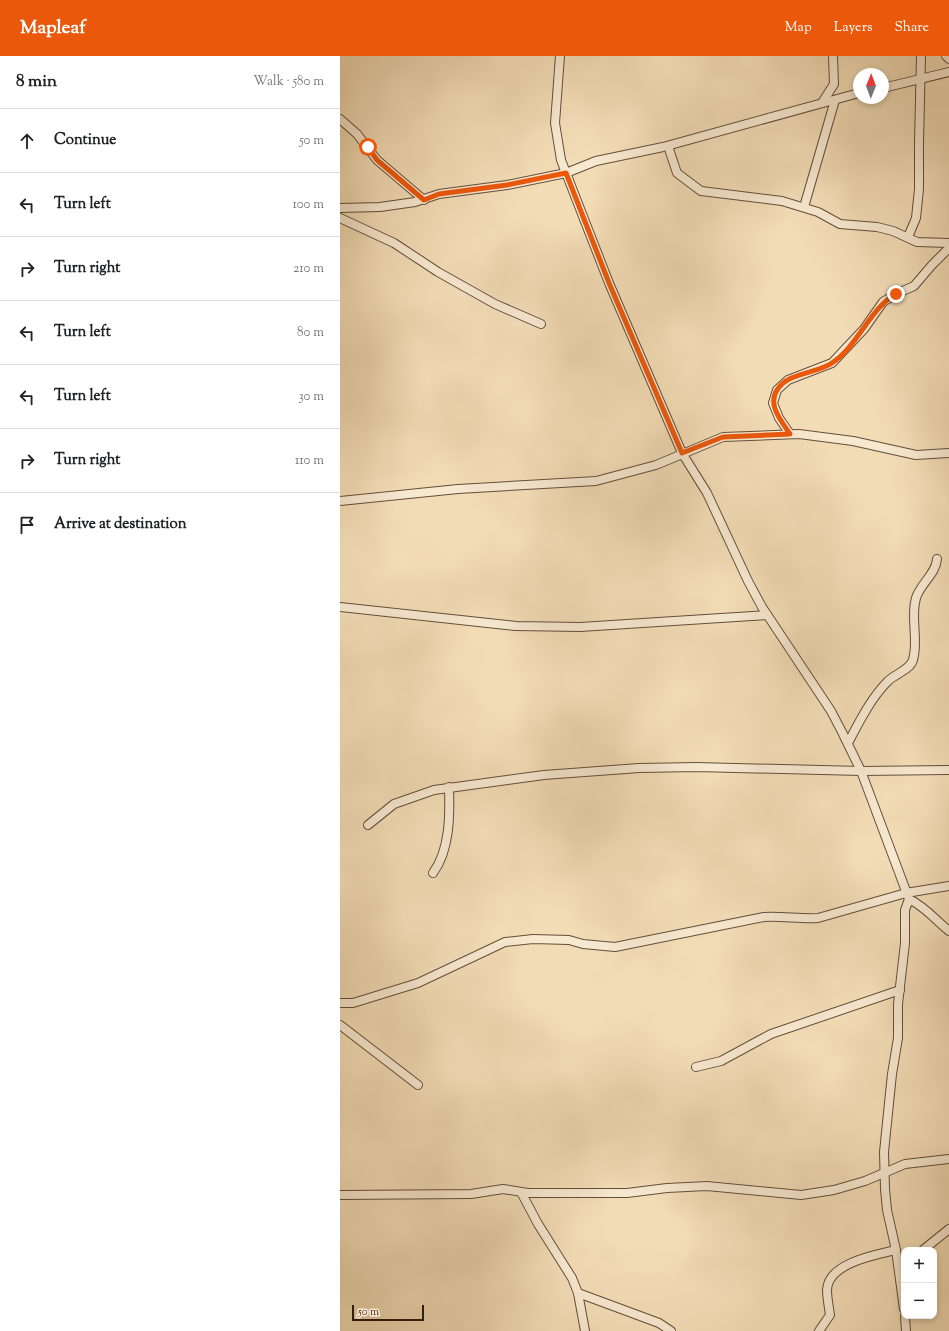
<!DOCTYPE html>
<html lang="en">
<head>
<meta charset="utf-8">
<style>
  body { margin:0; font-family:"Sorts Mill Goudy",serif; background:#f2f2f2; color:#202124 }
  .controls { position:absolute; right:12px; bottom:12px; display:grid; overflow:hidden; border-radius:8px; box-shadow:0 2px 6px #0003 }
  .controls button { width:36px; height:36px; display:grid; place-items:center; padding:0; border:0; border-bottom:1px solid #e0e0e0; background:#fff; color:#202124; font:20px sans-serif }
  .compass { position:absolute; left:513px; top:12px; width:36px; height:36px; border-radius:50%; background:#fff; box-shadow:0 2px 6px #0003; rotate:1deg }
  .scale { position:absolute; left:12px; bottom:10px; width:72px; box-sizing:border-box; padding-left:4px; border:2px solid #341f0f; border-top:0; font-size:11px; line-height:14px; white-space:nowrap; color:#341f0f; -webkit-text-stroke:3px #f7e8d0; paint-order:stroke }
  .stop { position:absolute; width:12px; height:12px; margin:-9px; border:3px solid #ea580c; border-radius:50%; background:#fff }
  .stop.end { background:#ea580c; border-color:#fff; box-shadow:0 1px 4px #0008 }
  .list { margin:0; padding:0; list-style:none }
  h2 { display:flex; justify-content:space-between; align-items:center; height:52px; margin:0; padding:0 16px; font-size:17px }
  h2 small { font-size:13px; font-weight:400; color:#757577 }
  .list li { display:grid; grid-template-columns:26px 1fr auto; gap:12px; align-items:center; box-sizing:border-box; height:64px; padding:0 16px; border-top:1px solid #e0e0e0 }
  .list b { display:block; font-size:15px; white-space:nowrap }
  .list em { font-size:13px; font-style:normal; color:#757577 }
  .icon { flex:none; width:22px; height:22px; fill:none; stroke:currentColor; stroke-width:2; stroke-linecap:round; stroke-linejoin:round }
  .map { position:relative; flex:none; width:609px; height:1275px; overflow:hidden }
  header { display:flex; align-items:center; gap:24px; box-sizing:border-box; height:56px; padding:0 20px; background:#ea580c; color:#fff }
  header strong { font-size:19px }
  nav { display:flex; gap:22px; margin-inline-start:auto; font-size:14px }
  main { display:flex }
  aside { flex:1; background:#fff }
  .map>svg:first-child { display:block }
  .lines { fill:none; stroke-linecap:round; stroke-linejoin:round }
  .minor-casing { stroke:#644e39; stroke-width:10 }
  .minor { stroke:#f7e8d0; stroke-width:8 }
  .route { stroke:#ea580c; stroke-width:5 }
</style>
</head>
<body>
<header>
<strong>Mapleaf</strong>
<nav><a>Map</a><a>Layers</a><a>Share</a></nav>
</header>
<main>
<aside>
<h2>8 min<small>Walk · 580 m</small></h2>
<ul class="list">
<li><svg class="icon" aria-label="ahead" viewBox="0 0 24 24"><path d="M12 20V5M6 11l6-6 6 6"/></svg><div><b>Continue</b></div><em>50 m</em></li>
<li><svg class="icon" aria-label="left" viewBox="0 0 24 24"><path d="M17 20v-9H6M10 6l-5 5 5 5"/></svg><div><b>Turn left</b></div><em>100 m</em></li>
<li><svg class="icon" aria-label="right" viewBox="0 0 24 24"><path d="M7 20v-9h11M14 6l5 5-5 5"/></svg><div><b>Turn right</b></div><em>210 m</em></li>
<li><svg class="icon" aria-label="left" viewBox="0 0 24 24"><path d="M17 20v-9H6M10 6l-5 5 5 5"/></svg><div><b>Turn left</b></div><em>80 m</em></li>
<li><svg class="icon" aria-label="left" viewBox="0 0 24 24"><path d="M17 20v-9H6M10 6l-5 5 5 5"/></svg><div><b>Turn left</b></div><em>30 m</em></li>
<li><svg class="icon" aria-label="right" viewBox="0 0 24 24"><path d="M7 20v-9h11M14 6l5 5-5 5"/></svg><div><b>Turn right</b></div><em>110 m</em></li>
<li><svg class="icon" aria-label="arrive" viewBox="0 0 24 24"><path d="M6 21V4h12l-3 4 3 4H6"/></svg><div><b>Arrive at destination</b></div></li>
</ul>
</aside>
<div class="map">
<svg width="609" height="1275" viewBox="0 0 609 1275">
  <rect width="100%" height="100%" fill="#f2dcb6"/>
  <filter id="stains"><feTurbulence type="fractalNoise" baseFrequency=".005" numOctaves="4"/><feColorMatrix values="0 0 0 0 .2 0 0 0 0 .09 0 0 0 0 .02 0 0 0 .5 -.17"/></filter>
  <radialGradient id="worn" r=".72"><stop offset=".6" stop-color="#630" stop-opacity="0"/><stop offset="1" stop-color="#630" stop-opacity=".3"/></radialGradient>
  <g class="lines">
    <defs>
      <g id="minor">
        <polyline points="220,0 215,67 221,104 269,227 342,397 367,437 408,525 422,551 491,655 502,676 521,715 569,843 565,854 565,887 558,948 558,982 552,1018 544,1096 545,1133 547,1154 556,1194 564,1253"/>
        <polyline points="606,0 609,3"/>
        <polyline points="543,32 609,16"/>
        <polyline points="482,47 494,28 493,0"/>
        <polyline points="0,63 17,78 37,104 84,144"/>
        <polyline points="328,90 337,117 361,135 442,145 478,156 500,168 537,171 553,175 577,186 609,187"/>
        <polyline points="464,151 495,44"/>
        <polyline points="0,152 40,151 75,146 99,138 167,129 226,117 256,105 323,91 519,37"/>
        <polyline points="0,162 54,187 98,216 155,248 201,268"/>
        <polyline points="568,181 576,162 579,133 579,86 581,0"/>
        <polyline points="450,378 439,362 433,347 437,334 448,324 492,307 524,273 543,246 556,238 574,230 592,209 609,192"/>
        <polyline points="0,445 118,433 256,425 316,409 383,381 459,378 513,385 576,399 609,397"/>
        <polyline points="0,551 176,570 240,571 427,559"/>
        <path d="M508,687C519,666 531,642 548,625C555,618 570,614 573,604C579,584 570,562 576,542C580,528 596,518 597,503"/>
        <polyline points="28,769 54,748 94,734 204,719 299,712 357,711 521,715 609,714"/>
        <path d="M93,817C110,794 110,759 109,731"/>
        <path d="M569,843C587,852 594,863 609,875"/>
        <path d="M0,947H13L78,927L165,886L193,883L229,884L243,888L275,891L424,861C442,860 460,863 478,862L566,837L609,830"/>
        <polyline points="0,969 78,1029"/>
        <polyline points="356,1011 381,1005 431,978 560,934"/>
        <polyline points="181,1136 198,1168 232,1222 238,1237 245,1275"/>
        <polyline points="0,1139 131,1138 163,1133 188,1137 287,1137 327,1132 367,1130 461,1139 494,1134 525,1125 565,1108 609,1103"/>
        <polyline points="583,1194 609,1173"/>
        <polyline points="238,1237 319,1267 331,1275"/>
        <polyline points="565,1260 566,1275"/>
        <path d="M479,1275L490,1259C489,1251 487,1242 487,1234C488,1207 535,1199 556,1194"/>
      </g>
    </defs>
    <use href="#minor" class="minor-casing"/>
    <use href="#minor" class="minor"/>
  </g>
  <g class="lines">
    <path class="route" d="M28,91L37,104L84,144L99,138L167,129L226,117L269,227L342,397L383,381L450,378C442,366 427,349 437,334C448,316 476,318 492,307C518,290 530,252 556,238"/>
  </g>
  <rect width="100%" height="100%" filter="url(#stains)"/>
  <rect width="100%" height="100%" fill="url(#worn)"/>
</svg>
<div class="controls">
<button>+</button>
<button>−</button>
</div>
<svg class="compass" viewBox="-18 -18 36 36"><path d="M0-13l5 13h-10z" fill="#e53935"/><path d="M0 13l5-13h-10z" fill="#757577"/></svg>
<div class="scale">50 m</div>
<div class="stop" style="left:28px;top:91px"></div>
<div class="stop end" style="left:556px;top:238px"></div>
</div>
</main>
</body>
</html>
